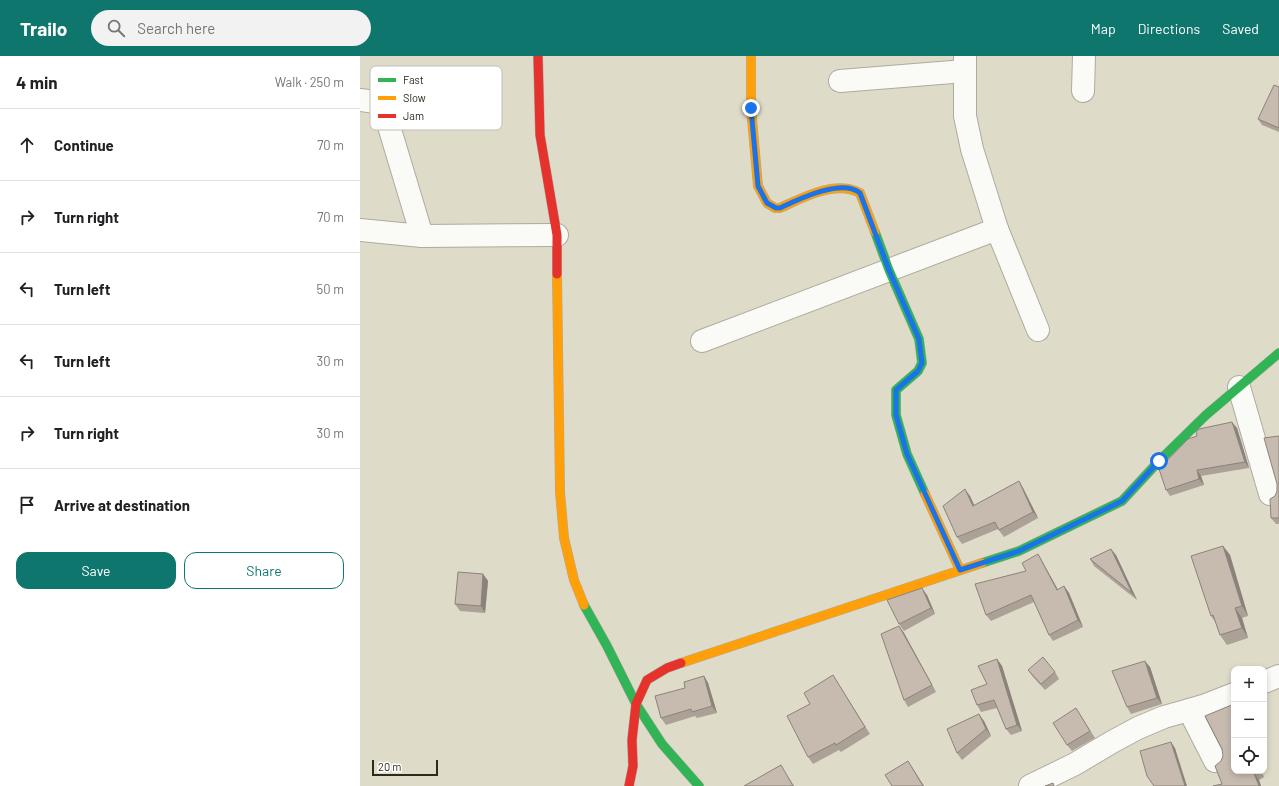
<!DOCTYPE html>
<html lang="en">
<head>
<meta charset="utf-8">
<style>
  body { margin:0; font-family:Barlow,sans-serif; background:#f2f2f2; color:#202124 }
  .controls { position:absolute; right:12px; bottom:12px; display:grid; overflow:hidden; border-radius:8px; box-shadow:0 2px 6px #0003 }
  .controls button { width:36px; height:36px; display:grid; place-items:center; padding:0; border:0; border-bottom:1px solid #e0e0e0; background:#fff; color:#202124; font:20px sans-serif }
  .scale { position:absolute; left:12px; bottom:10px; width:66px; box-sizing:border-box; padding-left:4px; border:2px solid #2d2a1d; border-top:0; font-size:11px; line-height:14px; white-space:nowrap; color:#2d2a1d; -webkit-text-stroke:3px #fff; paint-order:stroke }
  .stop { position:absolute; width:12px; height:12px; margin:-9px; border:3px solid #1a73e8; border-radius:50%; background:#fff }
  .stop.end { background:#1a73e8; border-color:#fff; box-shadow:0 1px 4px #0008 }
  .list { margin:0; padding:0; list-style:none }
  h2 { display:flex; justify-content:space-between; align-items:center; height:52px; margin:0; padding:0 16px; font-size:17px }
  h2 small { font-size:13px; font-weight:400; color:#757577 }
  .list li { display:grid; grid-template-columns:26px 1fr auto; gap:12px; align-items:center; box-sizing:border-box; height:72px; padding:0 16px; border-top:1px solid #e0e0e0 }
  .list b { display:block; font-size:15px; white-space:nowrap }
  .list em { font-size:13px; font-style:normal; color:#757577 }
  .actions { display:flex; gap:8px; padding:12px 16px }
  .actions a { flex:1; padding:9px 0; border:1px solid #0f766e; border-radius:12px; text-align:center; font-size:14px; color:#0f766e }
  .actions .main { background:#0f766e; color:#fff }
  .icon { flex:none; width:22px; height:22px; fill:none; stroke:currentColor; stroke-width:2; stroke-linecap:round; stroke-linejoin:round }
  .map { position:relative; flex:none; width:919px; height:730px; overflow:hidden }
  header { display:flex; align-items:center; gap:24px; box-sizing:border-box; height:56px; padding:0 20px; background:#0f766e; color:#fff }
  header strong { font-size:19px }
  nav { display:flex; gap:22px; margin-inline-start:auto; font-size:14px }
  .search { width:280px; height:36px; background:#f2f2f2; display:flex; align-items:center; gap:10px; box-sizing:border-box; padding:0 14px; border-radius:22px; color:#757577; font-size:15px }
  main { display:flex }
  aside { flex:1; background:#fff }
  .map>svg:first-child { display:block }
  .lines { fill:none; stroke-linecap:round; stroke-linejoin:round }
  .street-casing { stroke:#aeab9d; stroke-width:24 }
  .fast-casing { stroke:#aeab9d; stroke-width:10 }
  .slow-casing { stroke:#aeab9d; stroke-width:10 }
  .jam-casing { stroke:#aeab9d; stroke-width:10 }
  .street { stroke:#fafaf7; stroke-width:22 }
  .fast { stroke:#30b455; stroke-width:9 }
  .slow { stroke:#ff9f0a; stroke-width:9 }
  .jam { stroke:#e5322d; stroke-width:9 }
  .wall { fill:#aba197 }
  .shaded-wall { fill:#8b837b }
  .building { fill:#c7bbb0; stroke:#8b837b }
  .route { stroke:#1a73e8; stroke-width:5 }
  .key { fill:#fff; stroke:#c0bfbb; stroke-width:1 }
  .key-label { font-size:11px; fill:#2d2a1d }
</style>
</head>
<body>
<header>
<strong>Trailo</strong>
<div class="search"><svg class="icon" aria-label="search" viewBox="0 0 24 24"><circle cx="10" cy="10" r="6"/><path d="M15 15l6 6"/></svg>Search here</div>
<nav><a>Map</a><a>Directions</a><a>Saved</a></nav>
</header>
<main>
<aside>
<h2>4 min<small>Walk · 250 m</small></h2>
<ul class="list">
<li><svg class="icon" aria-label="ahead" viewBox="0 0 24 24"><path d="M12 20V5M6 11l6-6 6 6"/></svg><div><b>Continue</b></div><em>70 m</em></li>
<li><svg class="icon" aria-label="right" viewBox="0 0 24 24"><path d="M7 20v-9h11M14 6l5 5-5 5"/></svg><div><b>Turn right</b></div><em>70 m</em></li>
<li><svg class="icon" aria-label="left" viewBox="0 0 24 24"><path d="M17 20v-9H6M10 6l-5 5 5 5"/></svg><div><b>Turn left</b></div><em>50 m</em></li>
<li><svg class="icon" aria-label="left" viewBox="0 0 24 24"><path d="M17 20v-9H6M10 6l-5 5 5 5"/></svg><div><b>Turn left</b></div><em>30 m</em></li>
<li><svg class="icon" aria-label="right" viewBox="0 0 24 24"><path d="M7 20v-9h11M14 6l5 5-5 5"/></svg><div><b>Turn right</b></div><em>30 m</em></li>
<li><svg class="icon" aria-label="arrive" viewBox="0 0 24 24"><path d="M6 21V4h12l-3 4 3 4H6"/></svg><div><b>Arrive at destination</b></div></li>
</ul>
<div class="actions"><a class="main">Save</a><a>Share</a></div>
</aside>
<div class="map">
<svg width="919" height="730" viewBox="0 0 919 730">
  <rect width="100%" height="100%" fill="#dfdbc9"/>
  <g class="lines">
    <defs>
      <g id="street">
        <polyline points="605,0 605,60 612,93 637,173 678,274"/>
        <polyline points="480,25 605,15"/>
        <polyline points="723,35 724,0"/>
        <polyline points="0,44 22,47 62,180"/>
        <polyline points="0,174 62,180 197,179"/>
        <polyline points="342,285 637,173"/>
        <polyline points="879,331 910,438"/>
        <polyline points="904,626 919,620"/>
        <polyline points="855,705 829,654 846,649 874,638"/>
        <polyline points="670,730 715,708 752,686 778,672 804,661 829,654"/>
      </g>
      <g id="fast">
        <polyline points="515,176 529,214 559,283 562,307 558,315 536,334 536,359 547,398 565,438"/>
        <polyline points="622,507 659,495 762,445 799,405 846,359 919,297"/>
        <polyline points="224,549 247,590 276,648 302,688 339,730"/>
      </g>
      <g id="slow">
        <path d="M391,0V52L398,130L407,147L415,152H420C444,141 475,124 500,137L515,176"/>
        <polyline points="197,218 200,436 204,482 214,524 224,549"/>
        <polyline points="565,438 600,514"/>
        <polyline points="321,607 622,507"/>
      </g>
      <g id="jam">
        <polyline points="178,0 180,79 197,179 197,218"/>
        <polyline points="269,730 273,710 272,684 276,648 287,624 307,612 321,607"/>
      </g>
    </defs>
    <use href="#street" class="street-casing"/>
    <use href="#fast" class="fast-casing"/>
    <use href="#slow" class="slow-casing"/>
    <use href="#jam" class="jam-casing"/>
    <use href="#street" class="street"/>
    <use href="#fast" class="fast"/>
    <use href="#slow" class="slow"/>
    <use href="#jam" class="jam"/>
  </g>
  <g class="wall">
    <polygon points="919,31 919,76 902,69 898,63"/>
    <polygon points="877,372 889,412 841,420 844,429 810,440 806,434"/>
    <polygon points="919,380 919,468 916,468 911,462 917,435"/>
    <polygon points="659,425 663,432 678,462 644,481 638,473 602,488 597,481 610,440 614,450"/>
    <polygon points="863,490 870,499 888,560 882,562 888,582 867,589 860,579 856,567 851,560"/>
    <polygon points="678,498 682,505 698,534 704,530 709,537 723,571 693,585 689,579 674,546 631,565 626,559 666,515"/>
    <polygon points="756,499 777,544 734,510 730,503"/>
    <polygon points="123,518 128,525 125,557 100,555 95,548"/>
    <polygon points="567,539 575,558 544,575 539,568"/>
    <polygon points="539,570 544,577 576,636 548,651 544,644"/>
    <polygon points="637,603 642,610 662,675 651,679 646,673 637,652 621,656 617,649 627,628"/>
    <polygon points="790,611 802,648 771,658 767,651"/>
    <polygon points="668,614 695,616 699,623 685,634 673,621"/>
    <polygon points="473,619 510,678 481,696 479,694 453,708 448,701 450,648"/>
    <polygon points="344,620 348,627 357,657 337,662 335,660 306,669 301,662 325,632"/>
    <polygon points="716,652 735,682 712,695 707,689"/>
    <polygon points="624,665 631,680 602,704 597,697"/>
    <polygon points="863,700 874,715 901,715 904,721 899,724 901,730 853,730 862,728 861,705"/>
  </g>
  <g class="shaded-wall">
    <polygon points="872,366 877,372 889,412 885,406"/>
    <polygon points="837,414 841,420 844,429 839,423"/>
    <polygon points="659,425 663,432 678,462 673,456"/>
    <polygon points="605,433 610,440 618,457 613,450"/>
    <polygon points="863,490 870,499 888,560 882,550"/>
    <polygon points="751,493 756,499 777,544 772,537"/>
    <polygon points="678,498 682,505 702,541 697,534"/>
    <polygon points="123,518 128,525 125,557 121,550"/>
    <polygon points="704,530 709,537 723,571 718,564"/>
    <polygon points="562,532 567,539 575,558 571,552"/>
    <polygon points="875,552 882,562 888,582 882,572"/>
    <polygon points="539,570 544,577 576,636 572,629"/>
    <polygon points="637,603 642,610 662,675 657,669"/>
    <polygon points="785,605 790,611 802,648 797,642"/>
    <polygon points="344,620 348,627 357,657 352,650"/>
    <polygon points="619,658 624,665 631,680 626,673"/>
    <polygon points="811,686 815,692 827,730 825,730"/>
    <polygon points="548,705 552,711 564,730 563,730"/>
    <polygon points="421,709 425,716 434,730 433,730"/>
    <polygon points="900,715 901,715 904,721"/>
    <polygon points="894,717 899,724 901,730 899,730"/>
  </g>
  <g class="building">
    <polygon points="914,29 919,31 919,72 898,63"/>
    <polygon points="872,366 885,406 837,414 839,423 806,434 799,413 828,383 837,380 836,376 839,373"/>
    <polygon points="919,380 919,462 911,462 910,443 915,440 917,435 917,428 904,382"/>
    <polygon points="659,425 673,456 639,474 635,466 597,481 583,450 605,433 613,450"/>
    <polygon points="863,490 882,550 875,552 882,572 860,579 853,559 851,560 831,500"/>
    <polygon points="751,493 772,537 730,503"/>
    <polygon points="678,498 697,534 704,530 718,564 689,579 671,539 626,559 615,528 666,515 662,507"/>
    <polygon points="98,516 123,518 121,550 95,548"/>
    <polygon points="562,532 571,552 539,568 527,544"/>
    <polygon points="539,570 572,629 544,644 521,578"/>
    <polygon points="683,601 695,616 681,628 668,614"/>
    <polygon points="637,603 657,669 646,673 634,644 617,649 611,634 627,628 618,610"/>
    <polygon points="785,605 797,642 767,651 752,615"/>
    <polygon points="473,619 505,671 476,689 475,687 448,701 427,660 450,648 444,637"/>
    <polygon points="344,620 352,650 332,656 331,653 301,662 295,640 325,632 324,626"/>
    <polygon points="874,648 874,715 900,715 894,717 899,730 853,730 862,728 855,710 861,705 863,700 862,693 845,660"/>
    <polygon points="716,652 730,675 707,689 693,667"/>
    <polygon points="619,658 626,673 597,697 587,673"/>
    <polygon points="811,686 825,730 794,730 787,720 780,695"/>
    <polygon points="548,705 563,730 532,730 525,719"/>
    <polygon points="421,709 433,730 384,730"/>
    <polygon points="693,727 694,730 685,730"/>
  </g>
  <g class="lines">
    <path class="route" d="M391,52L398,130L407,147L416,152H420C439,143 482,122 500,137L529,214L559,283L562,307L558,315L536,334V359L547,398L600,514L659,495L762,445L799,405"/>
  </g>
  <rect x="10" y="10" width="132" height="64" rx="6" class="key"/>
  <rect x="18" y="22" width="18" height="4" fill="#30b455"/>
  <rect x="18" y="40" width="18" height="4" fill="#ff9f0a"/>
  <rect x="18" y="58" width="18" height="4" fill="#e5322d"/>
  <g class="key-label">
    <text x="43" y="28">Fast</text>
    <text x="43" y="46">Slow</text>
    <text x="43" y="64">Jam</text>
  </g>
</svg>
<div class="controls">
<button>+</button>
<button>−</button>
<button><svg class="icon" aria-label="locate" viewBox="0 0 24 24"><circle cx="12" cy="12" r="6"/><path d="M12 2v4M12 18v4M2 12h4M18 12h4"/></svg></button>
</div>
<div class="scale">20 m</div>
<div class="stop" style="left:799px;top:405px"></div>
<div class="stop end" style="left:391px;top:52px"></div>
</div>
</main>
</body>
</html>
